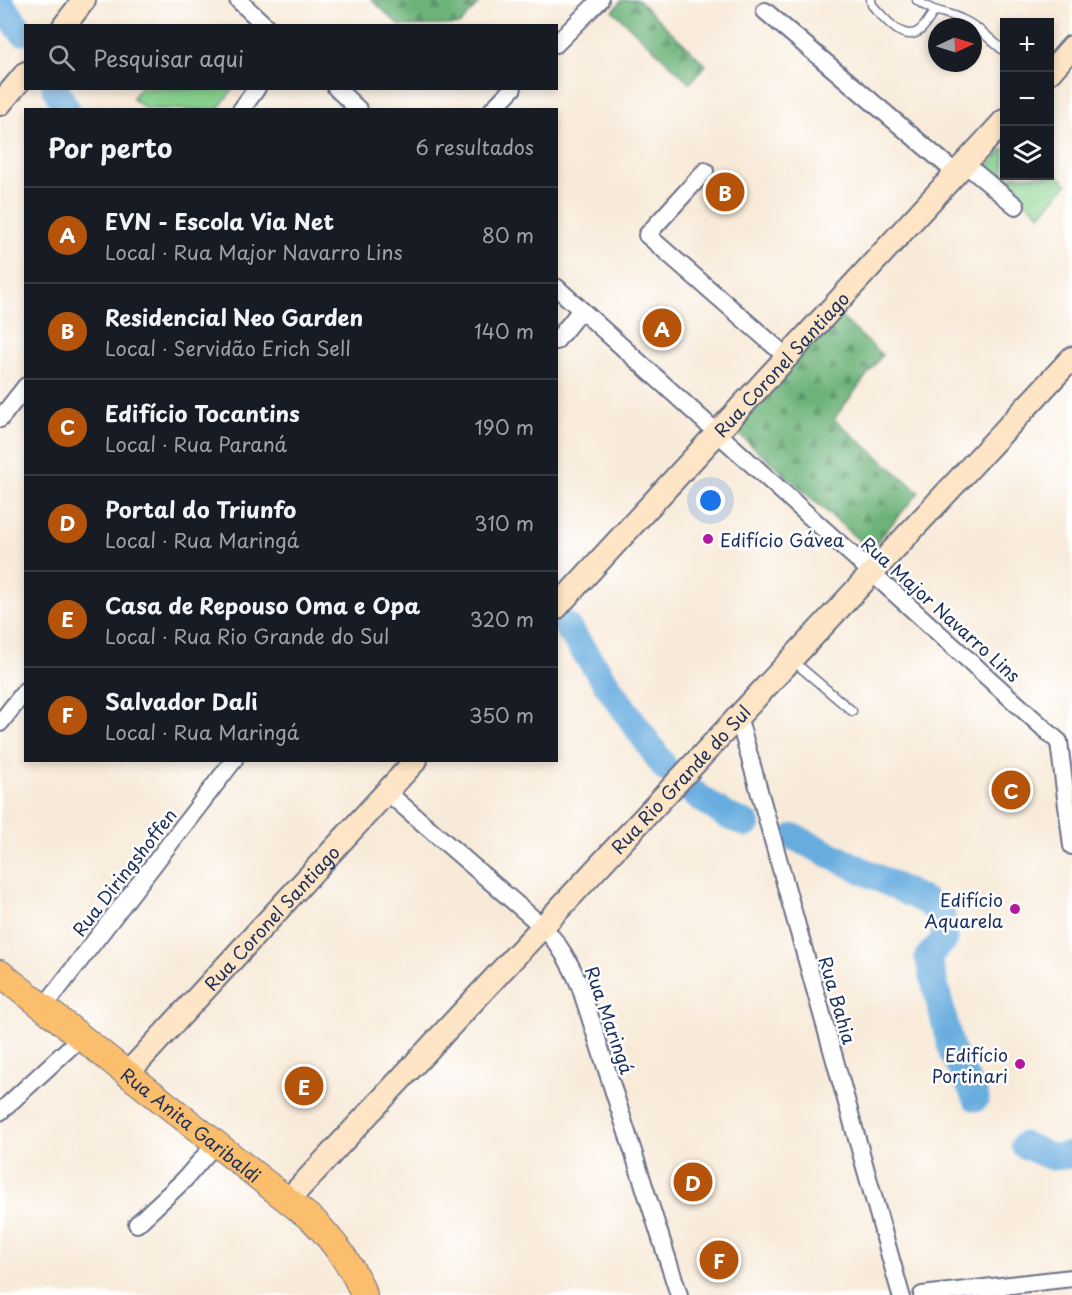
<!DOCTYPE html>
<html lang="pt">
<head>
<meta charset="utf-8">
<style>
  body { margin:0; font-family:"Playpen Sans",sans-serif; background:#242831; color:#f1f3f6 }
  .controls { position:absolute; right:18px; top:18px; display:grid; overflow:hidden; border-radius:0px; box-shadow:0 3px 9px #0003 }
  .controls button { width:54px; height:54px; display:grid; place-items:center; padding:0; border:0; border-bottom:2px solid #363941; background:#171b24; color:#f1f3f6; font:30px sans-serif }
  .compass { position:absolute; left:928px; top:18px; width:54px; height:54px; border-radius:50%; background:#171b24; box-shadow:0 3px 9px #0003; rotate:86deg }
  .you { position:absolute; left:711px; top:501px; width:21px; height:21px; margin:-15px; border:4px solid #fff; border-radius:50%; background:#1a73e8; box-shadow:0 0 0 9px #1a73e833 }
  .badge { display:grid; place-items:center; width:39px; height:39px; border-radius:50%; background:#b45309; color:#fff; font-size:20px; font-weight:700 }
  .pin { position:absolute; translate:-50% -50%; border:3px solid #fff; box-shadow:0 2px 6px #0006 }
  .list { margin:0; padding:0; list-style:none }
  h2 { display:flex; justify-content:space-between; align-items:center; height:78px; margin:0; padding:0 24px; font-size:26px }
  h2 small { font-size:20px; font-weight:400; color:#9ea1a6 }
  .list li { display:grid; grid-template-columns:39px 1fr auto; gap:18px; align-items:center; box-sizing:border-box; height:96px; padding:0 24px; border-top:2px solid #363941 }
  .list b { display:block; font-size:22px; white-space:nowrap }
  .list p { margin:0; font-size:20px; white-space:nowrap; color:#9ea1a6 }
  .list em { font-size:20px; font-style:normal; color:#9ea1a6 }
  .icon { flex:none; width:33px; height:33px; fill:none; stroke:currentColor; stroke-width:2; stroke-linecap:round; stroke-linejoin:round }
  .map { position:relative; flex:none; width:1072px; height:1295px; overflow:hidden }
  .search { position:absolute; background:#171b24; box-shadow:0 3px 9px #0003; left:24px; top:24px; width:534px; height:66px; display:flex; align-items:center; gap:15px; box-sizing:border-box; padding:0 21px; border-radius:0px; color:#9ea1a6; font-size:22px }
  .panel { position:absolute; background:#171b24; box-shadow:0 3px 9px #0003; left:24px; top:108px; width:534px; height:654px; border-radius:0px }
  .map>svg:first-child { display:block }
  .green { fill:#87d18e; stroke:#518076; stroke-width:1.5 }
  .forest { fill:url(#forest-firs); stroke:#44716c; stroke-width:1.5 }
  .lines { fill:none; stroke-linecap:round; stroke-linejoin:round }
  .river { stroke:#69addf; stroke-width:27 }
  .lane-casing { stroke:#687089; stroke-width:11 }
  .street-casing { stroke:#687089; stroke-width:20 }
  .secondary-casing { stroke:#687089; stroke-width:26 }
  .primary-casing { stroke:#687089; stroke-width:28 }
  .lane { stroke:#fff; stroke-width:8 }
  .street { stroke:#fff; stroke-width:16 }
  .secondary { stroke:#fde5c5; stroke-width:22 }
  .primary { stroke:#fabe6d; stroke-width:26 }
  .poi-dot { fill:#b5179e; stroke:#fff; stroke-width:2 }
  .labels { text-anchor:middle; dominant-baseline:central; stroke-width:5; stroke-linejoin:round; paint-order:stroke }
  .street-label { font-size:18px; fill:#1b2f5e; stroke:#fff }
  .poi-label { font-size:18px; fill:#1b2f5e; stroke:#fff; text-anchor:end }
</style>
</head>
<body>
<div class="map">
<svg width="1072" height="1295" viewBox="0 0 1072 1295">
  <defs>
    <pattern id="forest-firs" width="22" height="20" patternUnits="userSpaceOnUse" patternTransform="scale(1.5)"><rect width="22" height="20" fill="#6db379"/><path d="M5 1l3.5 6h-7zM16 11l3.5 6h-7z" fill="#599266"/></pattern>
  </defs>
  <rect width="100%" height="100%" fill="#fff"/>
  <filter id="ink" filterUnits="userSpaceOnUse"><feTurbulence type="fractalNoise" baseFrequency=".0167" numOctaves="2"/><feDisplacementMap in="SourceGraphic" scale="12" xChannelSelector="R" yChannelSelector="G"/><feConvolveMatrix kernelMatrix="1 2 1 2 8 2 1 2 1" color-interpolation-filters="sRGB"/></filter>
  <filter id="wash" filterUnits="userSpaceOnUse"><feTurbulence type="fractalNoise" baseFrequency=".008" numOctaves="4" result="noise"/><feDisplacementMap in="SourceGraphic" scale="24" xChannelSelector="R" yChannelSelector="G"/><feGaussianBlur stdDeviation="1.35" result="paint"/><feColorMatrix in="noise" values="0 0 0 0 0 0 0 0 0 0 0 0 0 0 0 0 0 1.4 0 .05"/><feComposite in="paint" operator="in"/></filter>
  <g filter="url(#wash)">
    <rect width="100%" height="100%" fill="#f8ead8"/>
    <g class="green">
      <polygon points="139,89 139,88 233,89 217,110 146,109 132,98"/>
      <polygon points="1004,148 1004,176 1050,176 1050,168 1067,184 1040,215 987,168"/>
    </g>
    <g class="forest">
      <polygon points="372,0 482,0 459,25 400,26"/>
      <polygon points="622,0 638,0 706,65 690,83 613,11"/>
      <polygon points="837,313 882,355 834,419 919,492 870,550 733,429"/>
    </g>
    <g class="lines">
      <g class="river">
        <polyline points="0,3 22,32"/>
        <polyline points="55,88 67,110"/>
        <polyline points="565,624 666,769"/>
        <polyline points="688,789 725,815 747,824"/>
        <polyline points="794,837 927,902 942,916 945,939 928,957 952,1052 976,1098"/>
        <polyline points="1024,1145 1052,1157 1072,1155"/>
      </g>
    </g>
  </g>
  <g filter="url(#ink)">
    <g class="lines">
      <defs>
        <g id="lane">
          <path d="M871,0L872,5C883,16 902,43 919,31C925,27 929,18 934,12"/>
          <path d="M917,0C932,13 945,11 961,19C977,26 991,40 1004,51"/>
          <polyline points="793,661 852,711"/>
        </g>
        <g id="street">
          <polyline points="238,0 266,26"/>
          <polyline points="765,11 956,173"/>
          <polyline points="556,44 600,0"/>
          <polyline points="336,88 359,110"/>
          <polyline points="241,110 257,88"/>
          <polyline points="492,110 513,88"/>
          <polyline points="965,164 1016,206"/>
          <polyline points="705,171 647,235 787,357"/>
          <polyline points="556,287 1059,742"/>
          <polyline points="556,341 581,310"/>
          <polyline points="0,419 26,386"/>
          <polyline points="738,716 901,1295"/>
          <polyline points="0,723 26,690"/>
          <polyline points="1059,742 1072,846"/>
          <path d="M387,792L543,927C560,945 570,963 580,986L679,1295"/>
          <polyline points="44,1007 234,760"/>
          <polyline points="0,1112 81,1037"/>
          <polyline points="137,1224 184,1180 216,1143"/>
          <polyline points="922,1295 1072,1278"/>
        </g>
        <g id="secondary">
          <polyline points="64,26 84,0"/>
          <polyline points="1050,72 1072,47"/>
          <polyline points="0,104 26,73"/>
          <path id="s1" d="M556,608L1004,121"/>
          <path id="s2" d="M127,1074L416,760"/>
          <path id="s3" d="M289,1199L1072,358"/>
        </g>
        <g id="primary">
          <path id="s4" d="M0,973L314,1221C335,1243 353,1266 364,1295"/>
        </g>
      </defs>
      <use href="#lane" class="lane-casing"/>
      <use href="#street" class="street-casing"/>
      <use href="#secondary" class="secondary-casing"/>
      <use href="#primary" class="primary-casing"/>
      <use href="#lane" class="lane"/>
      <use href="#street" class="street"/>
      <use href="#secondary" class="secondary"/>
      <use href="#primary" class="primary"/>
    </g>
  </g>
  <g class="poi-dot">
    <circle cx="708" cy="539" r="6"/>
    <circle cx="1015" cy="909" r="6"/>
    <circle cx="1020" cy="1064" r="6"/>
  </g>
  <g class="labels">
    <g class="street-label">
      <text stroke="none"><textPath href="#s1" startOffset="332">Rua Coronel Santiago</textPath></text>
      <text transform="translate(941 609) rotate(42)">Rua Major Navarro Lins</text>
      <text stroke="none"><textPath href="#s3" startOffset="574">Rua Rio Grande do Sul</textPath></text>
      <text transform="translate(124 872) rotate(-52)">Rua Diringshoffen</text>
      <text stroke="none"><textPath href="#s2" startOffset="213">Rua Coronel Santiago</textPath></text>
      <text transform="translate(838 1000) rotate(74)">Rua Bahia</text>
      <text transform="translate(610 1020) rotate(71)">Rua Maringá</text>
      <text stroke="none"><textPath href="#s4" startOffset="244">Rua Anita Garibaldi</textPath></text>
    </g>
    <g class="poi-label">
      <text x="720" y="539" text-anchor="start">Edifício Gávea</text>
      <text x="1003" y="899">Edifício<tspan x="1003" dy="21">Aquarela</tspan></text>
      <text x="1008" y="1054">Edifício<tspan x="1008" dy="21">Portinari</tspan></text>
    </g>
  </g>
</svg>
<div class="controls">
<button>+</button>
<button>−</button>
<button><svg class="icon" aria-label="layers" viewBox="0 0 24 24"><path d="M12 4l9 5-9 5-9-5zM3 14l9 5 9-5"/></svg></button>
</div>
<svg class="compass" viewBox="-18 -18 36 36"><path d="M0-13l5 13h-10z" fill="#e53935"/><path d="M0 13l5-13h-10z" fill="#9ea1a6"/></svg>
<div class="you"></div>
<div class="pin badge" style="left:662px;top:328px">A</div>
<div class="pin badge" style="left:725px;top:192px">B</div>
<div class="pin badge" style="left:1011px;top:790px">C</div>
<div class="pin badge" style="left:693px;top:1182px">D</div>
<div class="pin badge" style="left:304px;top:1086px">E</div>
<div class="pin badge" style="left:719px;top:1260px">F</div>
<div class="search"><svg class="icon" aria-label="search" viewBox="0 0 24 24"><circle cx="10" cy="10" r="6"/><path d="M15 15l6 6"/></svg>Pesquisar aqui</div>
<section class="panel">
<h2>Por perto<small>6 resultados</small></h2>
<ul class="list">
<li><span class="badge">A</span><div><b>EVN - Escola Via Net</b><p>Local · Rua Major Navarro Lins</p></div><em>80 m</em></li>
<li><span class="badge">B</span><div><b>Residencial Neo Garden</b><p>Local · Servidão Erich Sell</p></div><em>140 m</em></li>
<li><span class="badge">C</span><div><b>Edifício Tocantins</b><p>Local · Rua Paraná</p></div><em>190 m</em></li>
<li><span class="badge">D</span><div><b>Portal do Triunfo</b><p>Local · Rua Maringá</p></div><em>310 m</em></li>
<li><span class="badge">E</span><div><b>Casa de Repouso Oma e Opa</b><p>Local · Rua Rio Grande do Sul</p></div><em>320 m</em></li>
<li><span class="badge">F</span><div><b>Salvador Dali</b><p>Local · Rua Maringá</p></div><em>350 m</em></li>
</ul>
</section>
</div>
</body>
</html>
